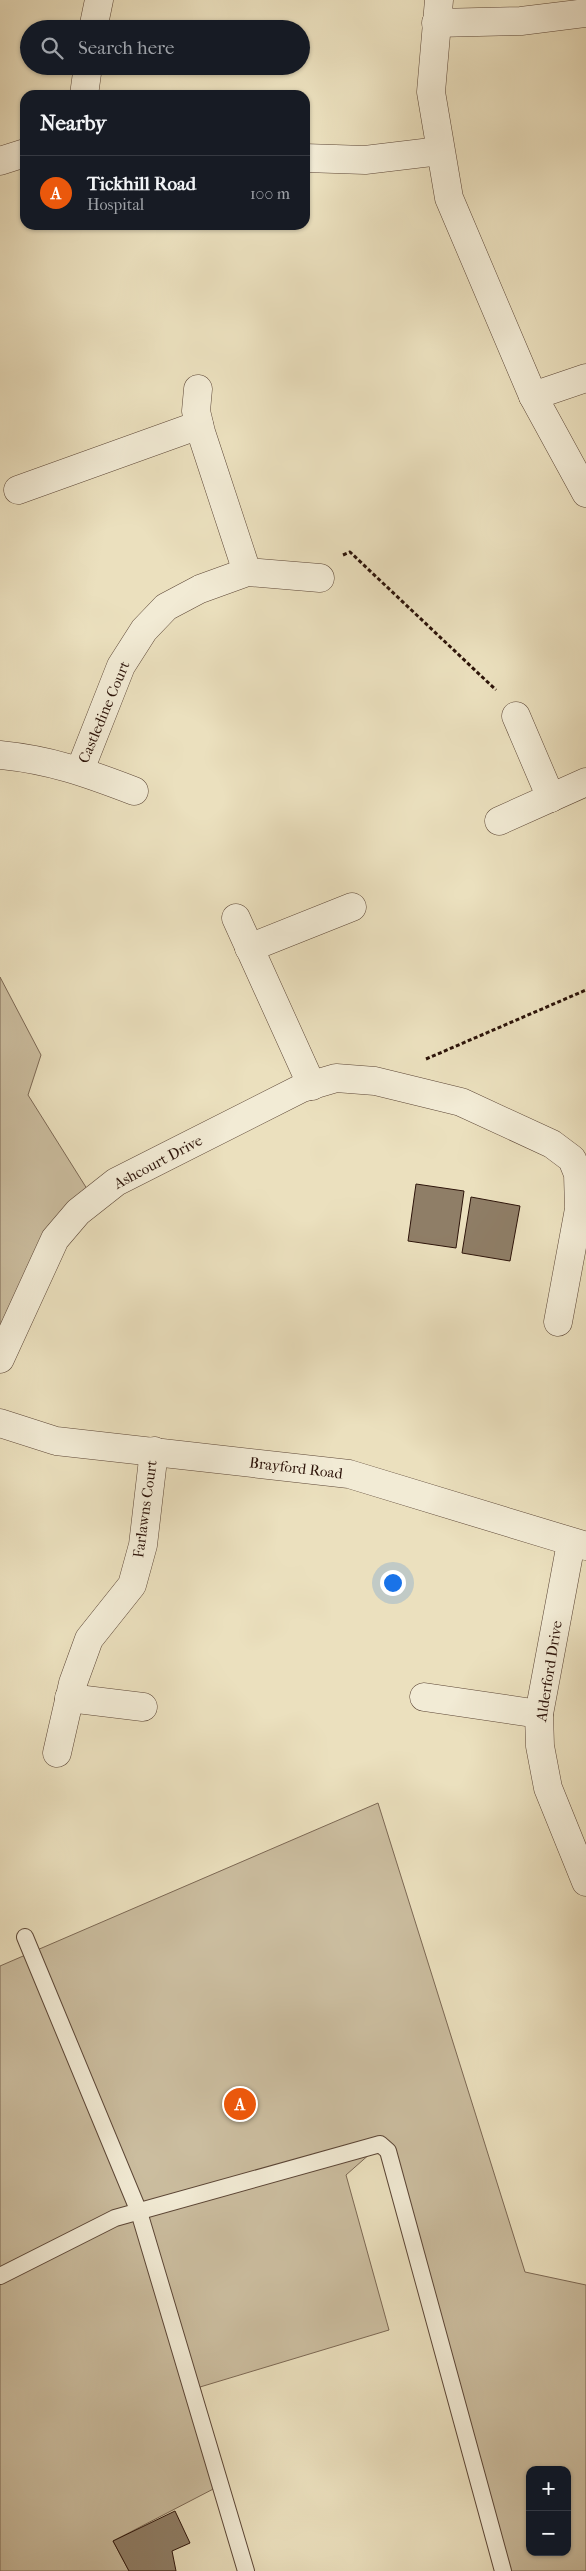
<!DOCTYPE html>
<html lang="en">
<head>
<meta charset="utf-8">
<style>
  body { margin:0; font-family:"IM FELL French Canon",serif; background:#20242c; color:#f1f3f6 }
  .controls { position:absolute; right:15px; bottom:15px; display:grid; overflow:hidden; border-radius:10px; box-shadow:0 1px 4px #0004 }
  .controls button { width:45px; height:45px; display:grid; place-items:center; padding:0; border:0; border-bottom:1px solid #363941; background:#171b24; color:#f1f3f6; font:25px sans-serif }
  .you { position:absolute; left:392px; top:1582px; width:18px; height:18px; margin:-12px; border:4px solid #fff; border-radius:50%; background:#1a73e8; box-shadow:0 0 0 8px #1a73e833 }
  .badge { display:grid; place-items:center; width:32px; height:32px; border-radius:50%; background:#ea580c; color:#fff; font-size:16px; font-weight:700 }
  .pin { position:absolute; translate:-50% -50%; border:2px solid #fff; box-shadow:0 1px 5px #0006 }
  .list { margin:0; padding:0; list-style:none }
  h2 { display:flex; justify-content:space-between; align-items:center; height:65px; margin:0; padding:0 20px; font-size:21px }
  h2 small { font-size:16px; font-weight:400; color:#9ea1a6 }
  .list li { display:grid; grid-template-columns:32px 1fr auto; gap:15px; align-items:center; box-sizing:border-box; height:75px; padding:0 20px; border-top:1px solid #363941 }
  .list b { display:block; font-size:19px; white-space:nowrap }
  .list p { margin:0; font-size:16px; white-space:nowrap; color:#9ea1a6 }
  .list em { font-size:16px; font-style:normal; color:#9ea1a6 }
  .icon { flex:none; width:28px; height:28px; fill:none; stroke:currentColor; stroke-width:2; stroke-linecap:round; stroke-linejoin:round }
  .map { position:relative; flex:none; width:586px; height:2571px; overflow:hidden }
  .search { position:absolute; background:#171b24; box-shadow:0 1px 4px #0004; left:20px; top:20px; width:290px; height:55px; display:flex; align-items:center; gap:12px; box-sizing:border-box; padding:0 18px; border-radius:28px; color:#9ea1a6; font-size:19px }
  .panel { position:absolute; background:#171b24; box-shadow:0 1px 4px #0004; left:20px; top:90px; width:290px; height:140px; border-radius:15px }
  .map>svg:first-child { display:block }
  .green { fill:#cbbd9f; stroke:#7c6854; fill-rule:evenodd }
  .building { fill:#8f7e67; stroke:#2c1309 }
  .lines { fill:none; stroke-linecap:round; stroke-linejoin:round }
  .service-casing { stroke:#5c4636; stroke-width:18 }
  .minor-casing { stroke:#5c4636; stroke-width:29 }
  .path { stroke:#2c1309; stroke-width:3; stroke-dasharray:4 2.5; stroke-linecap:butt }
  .service { stroke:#f2ebd5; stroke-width:16 }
  .minor { stroke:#f2ebd5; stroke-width:28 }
  .labels { text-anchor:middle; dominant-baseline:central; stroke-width:4; stroke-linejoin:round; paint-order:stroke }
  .street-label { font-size:15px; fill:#2c1309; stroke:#f2ebd5 }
</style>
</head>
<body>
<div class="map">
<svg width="586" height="2571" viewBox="0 0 586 2571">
  <rect width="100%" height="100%" fill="#ebe0be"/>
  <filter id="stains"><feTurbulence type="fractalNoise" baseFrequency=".004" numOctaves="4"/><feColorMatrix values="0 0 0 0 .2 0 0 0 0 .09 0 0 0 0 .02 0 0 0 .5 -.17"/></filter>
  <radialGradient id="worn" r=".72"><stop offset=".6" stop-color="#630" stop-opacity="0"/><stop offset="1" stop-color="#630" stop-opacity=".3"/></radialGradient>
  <g class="green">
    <polygon points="0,977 41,1055 28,1095 89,1192 0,1338"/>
    <path d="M378,1803L525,2272L586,2285V2571H502L380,2145L346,2175L389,2330L200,2387L221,2485L113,2541L129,2571H0V1966ZM530,2470H567V2552H530Z"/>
  </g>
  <g class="building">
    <polygon points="416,1184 464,1191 456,1248 408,1241"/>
    <polygon points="471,1197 520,1206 510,1261 462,1253"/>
    <polygon points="175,2511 190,2543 172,2551 176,2571 129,2571 113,2541"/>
  </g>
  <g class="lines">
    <defs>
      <g id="service">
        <polyline points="25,1937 139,2212 246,2571"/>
        <polyline points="0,2276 115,2218 380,2144 388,2151 503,2571"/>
      </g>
      <g id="minor">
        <polyline points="439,0 431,92 449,198 533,396 586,493"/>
        <polyline points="436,23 521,21 586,13"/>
        <polyline points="93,29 99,0"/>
        <polyline points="84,95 88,66"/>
        <polyline points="305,158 365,160 440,151"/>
        <polyline points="0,161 25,153"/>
        <polyline points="198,389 196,411 201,432 247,572"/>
        <polyline points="533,396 586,378"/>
        <polyline points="18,490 199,425"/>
        <polyline points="516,716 551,798"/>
        <path d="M0,755C51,760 87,773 134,791"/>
        <polyline points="80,770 121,666 144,630 166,607 200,589 247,572 320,578"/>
        <polyline points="499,821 586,782"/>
        <polyline points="236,918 312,1086"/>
        <polyline points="249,948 352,907"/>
        <polyline points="0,1359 55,1239 78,1212 116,1182 302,1088 336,1078 375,1081 461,1102 552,1144 572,1159 578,1174 579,1209 558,1322"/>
        <polyline points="0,1423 56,1441 349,1474 586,1546"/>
        <polyline points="571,1543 539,1714 540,1746 548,1788 586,1882"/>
        <polyline points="424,1697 539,1714"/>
        <polyline points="69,1698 143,1707"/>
        <polyline points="57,1753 73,1683 89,1639 132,1585 143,1545 154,1451"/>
      </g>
    </defs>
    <use href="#service" class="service-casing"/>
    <use href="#minor" class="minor-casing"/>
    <g class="path">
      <polyline points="343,555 350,552 496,690"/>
      <polyline points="426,1059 586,990"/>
    </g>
    <use href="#service" class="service"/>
    <use href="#minor" class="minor"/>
  </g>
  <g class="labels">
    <g class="street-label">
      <text transform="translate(104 712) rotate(-67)">Castledine Court</text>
      <text transform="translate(158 1162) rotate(-28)">Ashcourt Drive</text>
      <text transform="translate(296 1468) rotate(7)">Brayford Road</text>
      <text transform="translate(145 1509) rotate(-82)">Farlawns Court</text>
      <text transform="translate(549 1671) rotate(-81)">Alderford Drive</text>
    </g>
  </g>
  <rect width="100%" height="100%" filter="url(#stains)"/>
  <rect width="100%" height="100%" fill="url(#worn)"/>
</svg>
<div class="controls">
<button>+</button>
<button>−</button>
</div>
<div class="you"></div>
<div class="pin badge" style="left:240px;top:2104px">A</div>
<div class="search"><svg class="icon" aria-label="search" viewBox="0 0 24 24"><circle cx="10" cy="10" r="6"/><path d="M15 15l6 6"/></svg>Search here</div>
<section class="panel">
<h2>Nearby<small></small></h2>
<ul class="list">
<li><span class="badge">A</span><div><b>Tickhill Road</b><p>Hospital</p></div><em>100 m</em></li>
</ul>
</section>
</div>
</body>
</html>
